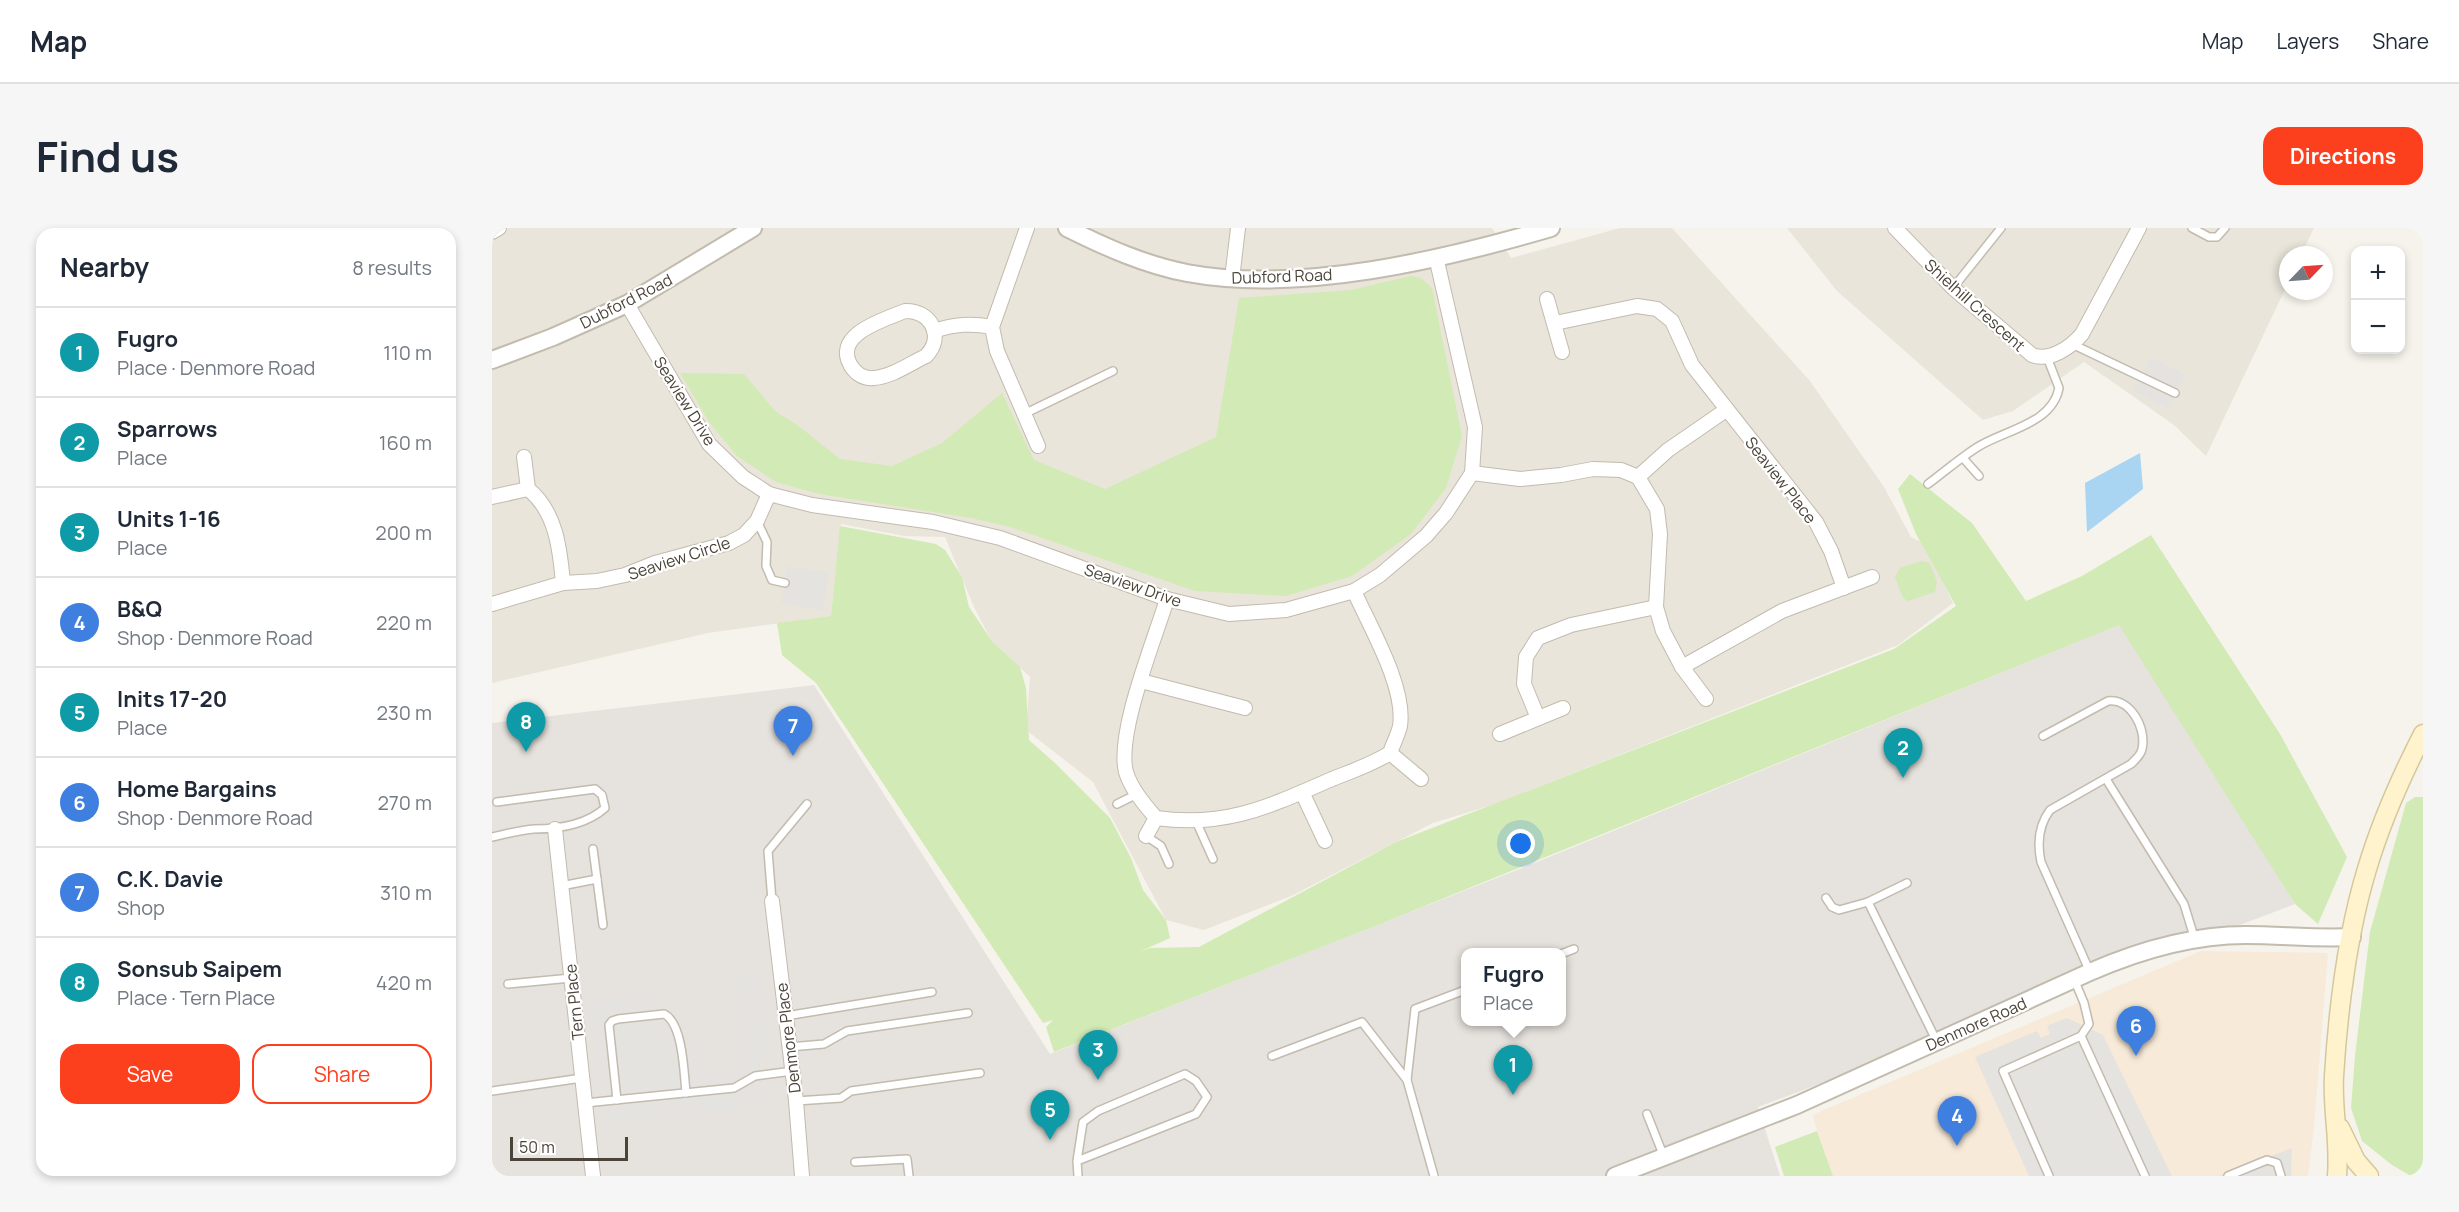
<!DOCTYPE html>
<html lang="en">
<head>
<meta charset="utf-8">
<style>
  body { margin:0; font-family:Manrope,sans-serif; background:#f6f6f7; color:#1f2937 }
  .controls { position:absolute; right:18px; top:18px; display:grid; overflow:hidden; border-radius:12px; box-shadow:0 3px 9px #0003 }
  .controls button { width:54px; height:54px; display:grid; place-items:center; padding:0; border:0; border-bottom:2px solid #e0e1e3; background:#fff; color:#1f2937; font:30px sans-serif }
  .compass { position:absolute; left:1787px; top:18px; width:54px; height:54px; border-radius:50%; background:#fff; box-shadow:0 3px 9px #0003; rotate:65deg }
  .scale { position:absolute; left:18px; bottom:15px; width:118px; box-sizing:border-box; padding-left:6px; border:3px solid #4b4439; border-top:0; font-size:16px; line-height:21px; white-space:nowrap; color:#4b4439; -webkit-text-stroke:4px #fff; paint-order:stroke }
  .you { position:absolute; left:1029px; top:616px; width:21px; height:21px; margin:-15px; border:4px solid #fff; border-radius:50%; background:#1a73e8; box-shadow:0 0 0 9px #1a73e833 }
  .badge { display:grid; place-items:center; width:39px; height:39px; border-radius:50%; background:#fc3f1d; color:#fff; font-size:20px; font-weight:700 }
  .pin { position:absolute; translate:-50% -50px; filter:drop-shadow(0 2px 3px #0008) }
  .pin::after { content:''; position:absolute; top:32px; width:21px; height:18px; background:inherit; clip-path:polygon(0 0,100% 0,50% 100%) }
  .popup { position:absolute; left:969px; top:720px; width:105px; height:78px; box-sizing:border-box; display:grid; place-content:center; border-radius:12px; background:#fff; filter:drop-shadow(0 2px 4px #0005); font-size:20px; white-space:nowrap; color:#747a83 }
  .popup b { font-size:22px; color:#1f2937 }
  .popup::after { content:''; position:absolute; left:50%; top:100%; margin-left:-12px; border:12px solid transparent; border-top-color:#fff }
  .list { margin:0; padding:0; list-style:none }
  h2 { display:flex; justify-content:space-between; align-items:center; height:78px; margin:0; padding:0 24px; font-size:26px }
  h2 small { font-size:20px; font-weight:400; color:#747a83 }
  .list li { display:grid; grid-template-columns:39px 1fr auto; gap:18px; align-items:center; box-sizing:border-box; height:90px; padding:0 24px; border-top:2px solid #e0e1e3 }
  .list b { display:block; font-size:22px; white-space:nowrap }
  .list p { margin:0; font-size:20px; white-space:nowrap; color:#747a83 }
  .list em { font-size:20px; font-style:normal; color:#747a83 }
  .actions { display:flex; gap:12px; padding:18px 24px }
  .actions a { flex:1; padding:14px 0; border:2px solid #fc3f1d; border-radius:18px; text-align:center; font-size:21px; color:#fc3f1d }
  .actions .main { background:#fc3f1d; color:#fff }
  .map { position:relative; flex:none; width:1931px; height:948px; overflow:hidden; border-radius:18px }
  header { display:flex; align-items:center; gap:36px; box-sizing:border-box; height:84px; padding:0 30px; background:#fff; border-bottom:2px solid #e0e1e3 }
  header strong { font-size:28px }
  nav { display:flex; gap:33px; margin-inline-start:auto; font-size:21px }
  .intro { display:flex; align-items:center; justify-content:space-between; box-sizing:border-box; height:144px; padding:0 36px }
  h1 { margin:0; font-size:42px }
  .button { padding:15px 27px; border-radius:18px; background:#fc3f1d; color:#fff; font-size:21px; font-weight:700 }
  main { display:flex; gap:36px; padding:0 36px }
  aside { flex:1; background:#fff; border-radius:18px; box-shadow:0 3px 9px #0003 }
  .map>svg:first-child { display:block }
  .residential { fill:#eae5da }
  .commercial { fill:#f7ead8 }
  .industrial { fill:#e6e2dd; fill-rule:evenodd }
  .green { fill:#d2eab5 }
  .parking { fill:#e5e3e0 }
  .water { fill:#a9d4f2 }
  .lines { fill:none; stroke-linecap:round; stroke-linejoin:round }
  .service-casing { stroke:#c2bbae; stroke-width:10 }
  .minor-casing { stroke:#c2bbae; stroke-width:16 }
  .tertiary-casing { stroke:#c2bbae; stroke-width:20 }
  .secondary-casing { stroke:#d6c79b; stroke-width:21 }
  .service { stroke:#fff; stroke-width:7 }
  .minor { stroke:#fff; stroke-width:14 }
  .tertiary { stroke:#fff; stroke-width:16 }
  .secondary { stroke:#fff3cd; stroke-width:18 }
  .labels { text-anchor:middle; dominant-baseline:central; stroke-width:4.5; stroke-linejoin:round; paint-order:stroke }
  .street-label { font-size:16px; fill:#4b4439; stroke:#fff }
</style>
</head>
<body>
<header>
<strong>Map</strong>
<nav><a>Map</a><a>Layers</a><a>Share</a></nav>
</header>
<div class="intro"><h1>Find us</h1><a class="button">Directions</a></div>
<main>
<aside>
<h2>Nearby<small>8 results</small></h2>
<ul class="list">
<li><span class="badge" style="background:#0f9aa8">1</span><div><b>Fugro</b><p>Place · Denmore Road</p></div><em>110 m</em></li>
<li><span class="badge" style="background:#0f9aa8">2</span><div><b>Sparrows</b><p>Place</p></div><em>160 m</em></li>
<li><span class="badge" style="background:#0f9aa8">3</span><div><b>Units 1-16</b><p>Place</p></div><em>200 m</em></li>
<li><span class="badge" style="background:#3f7fe0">4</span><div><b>B&amp;Q</b><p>Shop · Denmore Road</p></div><em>220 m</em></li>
<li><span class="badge" style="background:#0f9aa8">5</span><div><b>Inits 17-20</b><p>Place</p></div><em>230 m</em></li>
<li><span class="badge" style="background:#3f7fe0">6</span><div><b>Home Bargains</b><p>Shop · Denmore Road</p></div><em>270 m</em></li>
<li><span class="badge" style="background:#3f7fe0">7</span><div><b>C.K. Davie</b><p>Shop</p></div><em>310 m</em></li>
<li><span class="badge" style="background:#0f9aa8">8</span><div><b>Sonsub Saipem</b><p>Place · Tern Place</p></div><em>420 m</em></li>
</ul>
<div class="actions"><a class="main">Save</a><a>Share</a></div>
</aside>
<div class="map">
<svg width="1931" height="948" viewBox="0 0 1931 948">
  <rect width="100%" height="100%" fill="#f6f3ec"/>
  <g class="residential">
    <polygon points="0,0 1000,0 1019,30 1128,0 1180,0 1318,153 1392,259 1419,309 1433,316 1461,375 1406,417 1003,576 941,595 799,668 712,702 674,692 601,554 534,502 538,449 499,412 482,379 453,309 412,308 349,296 339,388 216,405 0,455"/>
    <polygon points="1295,0 1822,0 1809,27 1796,27 1796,55 1714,228 1682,197 1592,134 1521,183 1491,192 1345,63"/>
  </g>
  <polygon class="commercial" points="1709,723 1836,725 1822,899 1816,948 1341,948 1320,887"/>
  <path class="industrial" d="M1629,396L1803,676L1266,879L1288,948H0V495L322,457L558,826L1030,640ZM973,724H1069V794H973Z"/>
  <g class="green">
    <polygon points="919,48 929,50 940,60 970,208 954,260 919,306 860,348 794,368 703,363 518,299 479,290 327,266 284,254 245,228 217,194 188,145 252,146 284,184 304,196 348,231 400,238 450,215 510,165 542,232 613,261 724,209 747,70 859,62"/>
    <polygon points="1418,246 1480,295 1534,373 1590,348 1659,307 1788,506 1855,629 1826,696 1803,676 1627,397 888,696 562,824 554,799 561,792 551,795 324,455 290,427 285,395 339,388 348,298 444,316 453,322 470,349 477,379 500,413 528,439 534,460 537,512 563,535 618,590 639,630 651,662 674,692 678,710 647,724 658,720 707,719 904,614 1402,421 1464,378 1424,306 1406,261"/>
    <polygon points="1430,333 1438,335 1445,354 1443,364 1416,373 1411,370 1403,349 1408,340"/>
    <polygon points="1923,569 1931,569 1931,948 1919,948 1900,937 1870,913 1859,880 1863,828 1878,704 1914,575"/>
    <polygon points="1325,903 1341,948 1292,948 1283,919"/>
  </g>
  <g class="parking">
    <polygon points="1659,129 1694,147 1676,181 1641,163"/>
    <polygon points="295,338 337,344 331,382 289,376"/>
    <polygon points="266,744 278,830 266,832 275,871 242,882 111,896 96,774 158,767 161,779 184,783 191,791 195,818 208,817 210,845 252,840 244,746"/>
    <polygon points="1575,790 1611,807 1680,948 1537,948 1483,829 1545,803 1549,810 1558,806 1555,798"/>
    <polygon points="1800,920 1799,948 1727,948"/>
  </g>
  <polygon class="water" points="1648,225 1651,261 1595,304 1593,255"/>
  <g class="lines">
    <defs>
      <g id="service">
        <polyline points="1700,0 1717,9 1725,9 1733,0"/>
        <polyline points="1461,60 1509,0"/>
        <polyline points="1582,117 1683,165"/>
        <polyline points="532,186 621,143"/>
        <polyline points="1471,230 1487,248"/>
        <path d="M1436,256C1452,244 1467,231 1484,220C1511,202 1560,197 1567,160L1555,129"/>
        <polyline points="265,293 275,314 274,338 280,352 293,355"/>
        <path d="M1551,508L1616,473C1638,470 1655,500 1650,521C1649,527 1644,531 1639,536L1558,582C1546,598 1545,615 1549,634L1598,744"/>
        <polyline points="1614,551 1692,676 1703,712"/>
        <polyline points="625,576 645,566"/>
        <polyline points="704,593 721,631"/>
        <polyline points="654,608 669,618 677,636"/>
        <path d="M0,609C14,606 28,602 42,601C66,601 94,597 113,580L110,567L103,561L5,574"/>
        <polyline points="101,621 111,697"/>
        <polyline points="1415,655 1376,674 1445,814"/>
        <polyline points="69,658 105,651"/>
        <polyline points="1334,670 1340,679 1347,682 1376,674"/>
        <polyline points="280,673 276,623 315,576"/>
        <polyline points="1069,726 1082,721"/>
        <polyline points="16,756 79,750"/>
        <polyline points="294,788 440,764"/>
        <polyline points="1589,808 1653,948"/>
        <polyline points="297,819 332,816 355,803 476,785"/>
        <polyline points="780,828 870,794 915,852 942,948"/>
        <polyline points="915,852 923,781 973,762"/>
        <polyline points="0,863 90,850"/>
        <path d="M125,872L117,797L120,793L126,791L172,786C191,795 192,845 194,865"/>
        <polyline points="304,873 349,870 359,863 488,845"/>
        <polyline points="93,875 242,860 263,848 301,843"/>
        <polyline points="1155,886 1172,929"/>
        <polyline points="585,933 704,886 715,869 704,853 693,846 606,883 591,894 585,933 586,948"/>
        <polyline points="363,934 415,931 417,948"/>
        <polyline points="1557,948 1511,843 1589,808 1597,796 1592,775 1582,751"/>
        <polyline points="1736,948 1775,932 1785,935 1789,948"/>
      </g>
      <g id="minor">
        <polyline points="535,0 500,99 505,123 546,218"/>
        <path d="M1403,0L1461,60L1540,127C1558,134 1579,119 1590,106L1647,0"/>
        <polyline points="0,4 7,0"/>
        <polyline points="740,51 746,0"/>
        <polyline points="1055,71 1070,124"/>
        <polyline points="135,76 217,216 251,249 277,266 320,277 441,294 508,310 675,371 737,386 794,382 862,363 888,347 934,308 954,285 980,245 983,199 944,29"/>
        <path d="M413,83C439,82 453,109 434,128C419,135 399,149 382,150C372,151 364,146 359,138C340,106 392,92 413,83Z"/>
        <polyline points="1063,95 1145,78 1165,81 1180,93 1200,137 1324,294 1339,323 1352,360"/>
        <path d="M442,103C463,96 479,95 500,99"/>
        <path d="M32,229L36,261C64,283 68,321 71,355"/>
        <polyline points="980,245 1028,251 1069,247 1101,241 1129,242 1146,249 1165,281 1168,306 1164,379 1171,403 1190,439 1214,471"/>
        <polyline points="1146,249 1176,222 1234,182"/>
        <polyline points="0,269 36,261"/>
        <path d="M675,371C663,411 624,505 634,544C639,561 653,577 664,590C734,600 778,578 840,551C860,543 879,537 898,525C901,516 906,507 908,498C914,459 878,399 862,363"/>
        <polyline points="0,376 71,355 105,353 133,347 163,335 237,315 252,307 265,293 277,266"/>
        <polyline points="1190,439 1290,383 1380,349"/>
        <polyline points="649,453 753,480"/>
        <polyline points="1046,490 1032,456 1034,429 1046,410 1079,397 1164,379"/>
        <polyline points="1008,506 1071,480"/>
        <polyline points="898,525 929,551"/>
        <polyline points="810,564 833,613"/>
        <polyline points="63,601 101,948"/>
        <polyline points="654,608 664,590"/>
        <polyline points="280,673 304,873 310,948"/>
      </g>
      <g id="tertiary">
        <path d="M575,0C613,19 653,37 695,45C807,66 950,32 1059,0"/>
        <polyline points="0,132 61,109 135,76 261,0"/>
        <path d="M1123,948L1305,877L1598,744C1646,723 1700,707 1754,707C1789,707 1825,711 1860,709"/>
      </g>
      <g id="secondary">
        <polyline points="1848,900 1864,933 1877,948"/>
        <path d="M1845,948C1848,914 1840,881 1842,848C1846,783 1856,703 1875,641C1889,594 1909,549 1931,506"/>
      </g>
    </defs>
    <use href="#service" class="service-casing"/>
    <use href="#minor" class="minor-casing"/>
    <use href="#tertiary" class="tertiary-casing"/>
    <use href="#secondary" class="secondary-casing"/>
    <use href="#service" class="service"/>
    <use href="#minor" class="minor"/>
    <use href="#tertiary" class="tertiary"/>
    <use href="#secondary" class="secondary"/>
  </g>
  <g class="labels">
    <g class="street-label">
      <text transform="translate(790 48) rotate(-2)">Dubford Road</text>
      <text transform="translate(134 73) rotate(-27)">Dubford Road</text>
      <text transform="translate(1483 77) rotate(42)">Shielhill Crescent</text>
      <text transform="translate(193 173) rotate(58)">Seaview Drive</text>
      <text transform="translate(1289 252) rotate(52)">Seaview Place</text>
      <text transform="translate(187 330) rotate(-18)">Seaview Circle</text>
      <text transform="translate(641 357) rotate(19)">Seaview Drive</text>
      <text transform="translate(82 774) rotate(-96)">Tern Place</text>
      <text transform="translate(1484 796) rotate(-24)">Denmore Road</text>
      <text transform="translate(296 810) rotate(-97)">Denmore Place</text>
    </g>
  </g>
</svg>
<div class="controls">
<button>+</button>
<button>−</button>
</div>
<svg class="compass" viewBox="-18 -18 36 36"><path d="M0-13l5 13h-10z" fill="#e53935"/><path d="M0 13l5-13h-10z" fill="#747a83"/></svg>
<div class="scale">50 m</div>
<div class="you"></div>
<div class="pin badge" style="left:1021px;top:867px;background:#0f9aa8">1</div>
<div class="popup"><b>Fugro</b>Place</div>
<div class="pin badge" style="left:1411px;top:550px;background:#0f9aa8">2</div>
<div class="pin badge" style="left:606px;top:852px;background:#0f9aa8">3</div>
<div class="pin badge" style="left:1465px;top:918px;background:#3f7fe0">4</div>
<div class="pin badge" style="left:558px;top:912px;background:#0f9aa8">5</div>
<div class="pin badge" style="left:1644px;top:828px;background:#3f7fe0">6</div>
<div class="pin badge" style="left:301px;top:528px;background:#3f7fe0">7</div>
<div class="pin badge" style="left:34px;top:524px;background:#0f9aa8">8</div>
</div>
</main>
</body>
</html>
